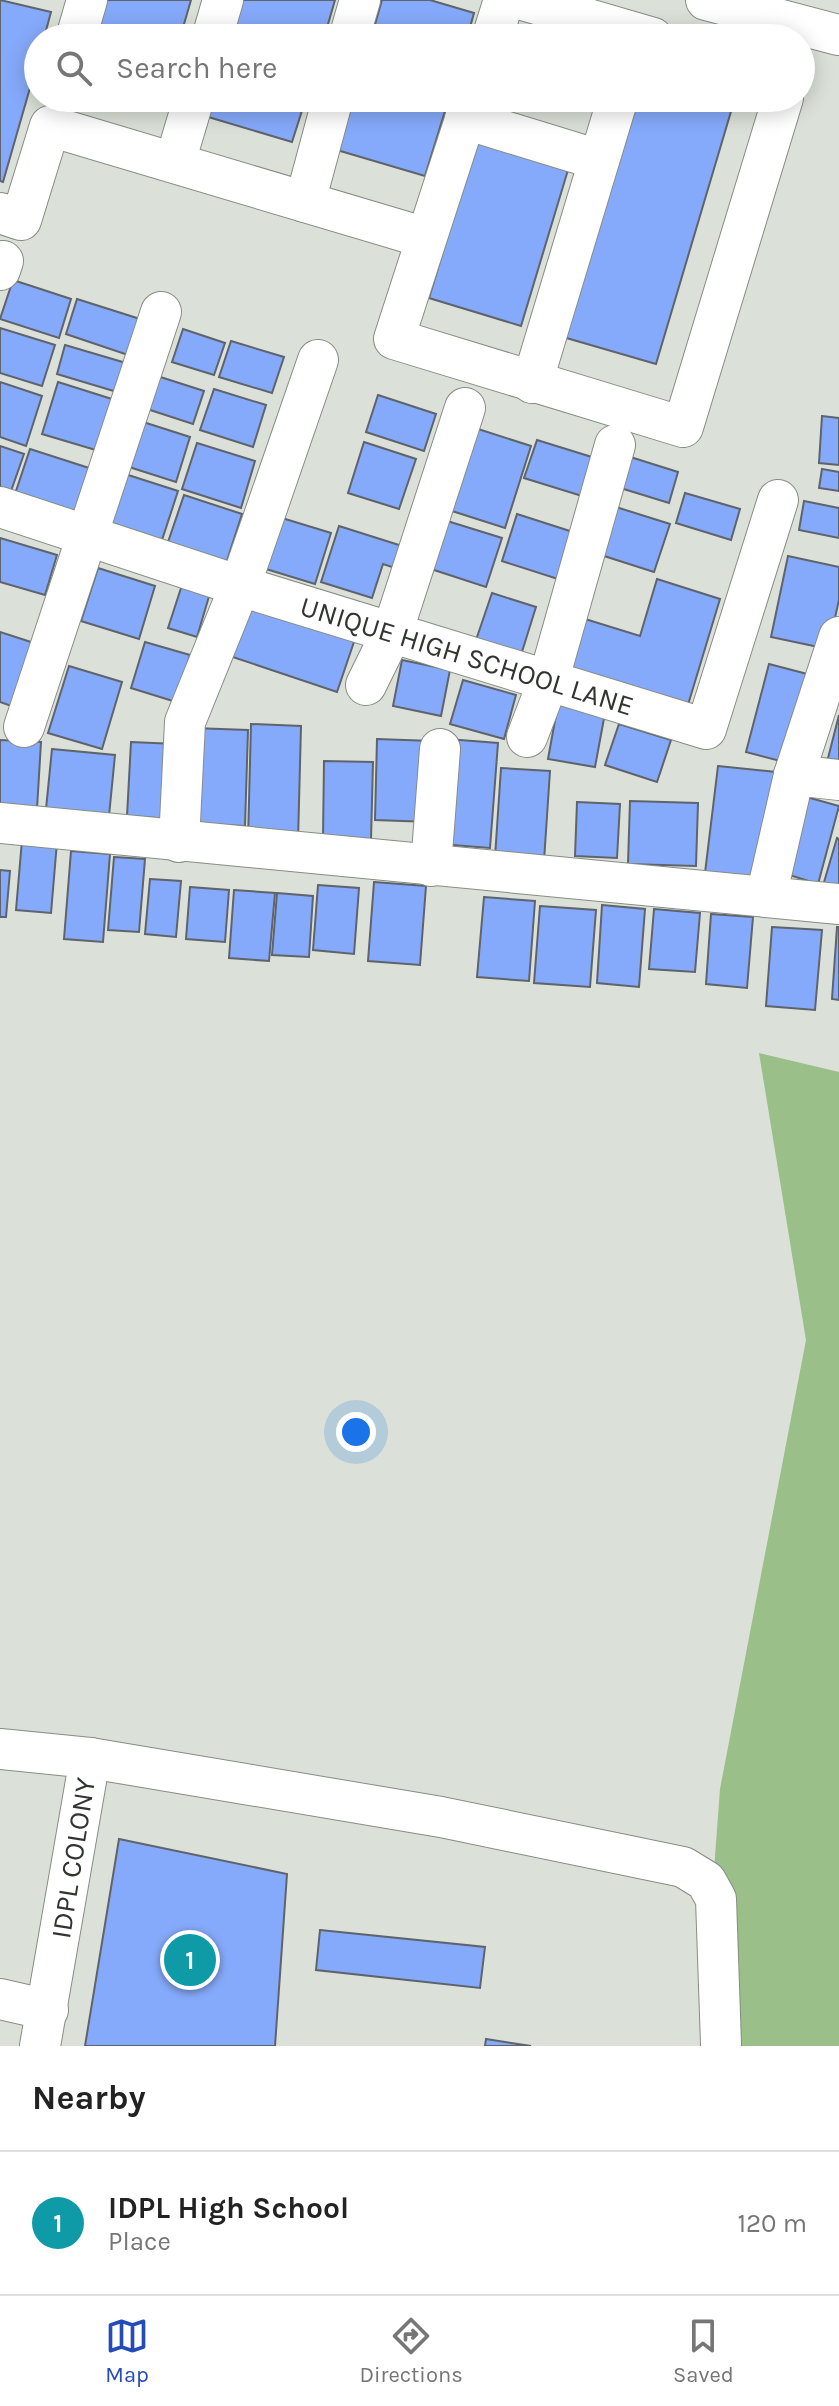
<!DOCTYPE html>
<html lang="en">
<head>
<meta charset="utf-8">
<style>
  body { margin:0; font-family:Karla,sans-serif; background:#f6f6f6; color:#222 }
  .you { position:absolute; left:356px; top:1432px; width:28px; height:28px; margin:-20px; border:6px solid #fff; border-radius:50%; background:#1a73e8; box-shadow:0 0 0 12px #1a73e833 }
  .badge { display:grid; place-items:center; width:52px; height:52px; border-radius:50%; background:#254ab9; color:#fff; font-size:26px; font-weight:700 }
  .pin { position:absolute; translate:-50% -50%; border:4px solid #fff; box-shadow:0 2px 8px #0006 }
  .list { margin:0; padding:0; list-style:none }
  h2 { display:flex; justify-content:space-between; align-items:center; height:104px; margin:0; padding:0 32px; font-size:34px }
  h2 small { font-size:26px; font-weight:400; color:#767676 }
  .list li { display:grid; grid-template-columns:52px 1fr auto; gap:24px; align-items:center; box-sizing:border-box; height:144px; padding:0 32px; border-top:2px solid #e0e0e0 }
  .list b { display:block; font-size:30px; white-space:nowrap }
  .list p { margin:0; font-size:26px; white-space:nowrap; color:#767676 }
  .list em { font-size:26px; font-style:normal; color:#767676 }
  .icon { flex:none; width:44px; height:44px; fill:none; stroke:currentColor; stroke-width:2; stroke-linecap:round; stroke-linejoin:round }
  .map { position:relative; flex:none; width:839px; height:2046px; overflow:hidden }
  .search { position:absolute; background:#fff; box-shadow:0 4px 20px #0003; left:24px; right:24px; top:24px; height:88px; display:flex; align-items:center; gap:20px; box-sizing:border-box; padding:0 28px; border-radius:44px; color:#767676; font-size:30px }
  .sheet { height:248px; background:#fff }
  nav { display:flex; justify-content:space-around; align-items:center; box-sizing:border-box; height:112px; border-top:2px solid #e0e0e0; background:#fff; font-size:22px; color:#767676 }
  nav a { display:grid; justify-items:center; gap:4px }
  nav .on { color:#254ab9 }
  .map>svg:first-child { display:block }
  .green { fill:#9abf88 }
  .building { fill:#86aafb; stroke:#5f636b; stroke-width:2 }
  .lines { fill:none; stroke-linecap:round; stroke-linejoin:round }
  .minor-casing { stroke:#878d84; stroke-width:42 }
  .minor { stroke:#fff; stroke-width:40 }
  .labels { text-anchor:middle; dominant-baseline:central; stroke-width:7; stroke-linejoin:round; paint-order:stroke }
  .street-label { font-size:28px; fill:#313430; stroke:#fff }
</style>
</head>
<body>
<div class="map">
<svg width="839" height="2046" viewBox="0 0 839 2046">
  <rect width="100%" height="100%" fill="#dbe1d8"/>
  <polygon class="green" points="759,1053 839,1072 839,2046 701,2046 720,1789 806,1340"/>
  <g class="building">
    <polygon points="0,0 51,12 44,38 38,38 38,60 3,182 0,181"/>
    <polygon points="94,0 191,0 180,38 83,38"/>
    <polygon points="240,0 335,0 324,38 229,38"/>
    <polygon points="382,0 430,0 474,13 467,38 371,38"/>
    <polygon points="210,98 306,98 292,142 205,116"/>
    <polygon points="353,98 449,98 425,176 337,150"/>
    <polygon points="634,98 735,98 656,364 563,337"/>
    <polygon points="479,132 571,160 521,326 429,298"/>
    <polygon points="13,280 71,299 59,338 0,319"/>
    <polygon points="77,299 140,319 128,355 66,334"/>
    <polygon points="0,328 55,345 42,386 0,373"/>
    <polygon points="183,329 225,343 214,375 172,362"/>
    <polygon points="231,341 284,357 272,393 219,377"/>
    <polygon points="65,345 126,363 117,392 57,374"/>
    <polygon points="151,374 204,391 193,424 141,407"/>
    <polygon points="0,382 42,396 26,446 0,437"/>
    <polygon points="58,382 115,400 99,451 42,434"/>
    <polygon points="214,389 266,405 253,447 200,430"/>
    <polygon points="378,395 436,414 424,451 366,432"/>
    <polygon points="822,416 839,418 839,465 819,463"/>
    <polygon points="140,421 190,437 176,482 126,466"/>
    <polygon points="475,428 531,446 505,528 449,510"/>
    <polygon points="537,440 595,458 582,496 524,478"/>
    <polygon points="364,442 416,459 399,509 348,493"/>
    <polygon points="197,443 255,461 241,508 182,489"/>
    <polygon points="0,446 24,454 11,491 0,488"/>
    <polygon points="30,449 89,468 75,513 15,494"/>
    <polygon points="624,455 678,472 669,503 614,486"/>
    <polygon points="822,469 839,472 839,491 819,488"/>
    <polygon points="125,474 178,491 162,540 110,523"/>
    <polygon points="685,493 740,509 731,540 676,523"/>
    <polygon points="184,495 242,514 225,567 166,548"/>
    <polygon points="804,501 839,508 839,538 799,530"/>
    <polygon points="616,507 670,524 654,572 601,555"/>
    <polygon points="517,514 576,533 561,580 502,561"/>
    <polygon points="282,518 331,533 315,584 266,569"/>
    <polygon points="444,520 502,538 486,587 428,568"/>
    <polygon points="339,526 402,546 395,568 383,564 372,598 321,582"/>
    <polygon points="0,538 57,555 45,595 0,582"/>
    <polygon points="788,556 839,567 839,600 828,649 771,637"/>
    <polygon points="98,568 155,586 139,639 81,621"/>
    <polygon points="657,579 720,599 687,708 566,672 582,618 640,636"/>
    <polygon points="182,585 210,593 197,637 168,628"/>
    <polygon points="492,593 536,607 521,655 476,640"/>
    <polygon points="246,599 356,636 337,692 227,655"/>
    <polygon points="0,632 37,644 17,708 0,702"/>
    <polygon points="145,642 190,655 176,702 131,688"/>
    <polygon points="402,660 450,670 441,716 393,706"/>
    <polygon points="769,664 815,676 792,764 746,752"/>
    <polygon points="69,666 122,682 102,749 48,733"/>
    <polygon points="463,680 516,695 504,739 450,724"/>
    <polygon points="558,704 605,713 595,767 548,759"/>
    <polygon points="839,715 839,769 826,766"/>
    <polygon points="251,724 301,726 298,841 248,840"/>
    <polygon points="619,724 671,740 657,782 605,765"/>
    <polygon points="193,728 248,730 245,826 190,824"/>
    <polygon points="377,739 432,741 430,822 375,820"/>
    <polygon points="447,739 498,743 490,848 440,844"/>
    <polygon points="0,740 41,742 37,809 0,806"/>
    <polygon points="131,742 176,744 172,819 127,816"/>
    <polygon points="52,749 115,755 109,816 46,809"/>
    <polygon points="324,761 373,762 371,840 323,838"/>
    <polygon points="718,766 776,772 763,880 705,873"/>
    <polygon points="501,768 550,771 544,861 495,857"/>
    <polygon points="803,796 839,806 818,884 780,872"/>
    <polygon points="630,801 698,803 696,866 628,864"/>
    <polygon points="577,802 620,804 617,858 575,856"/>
    <polygon points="837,838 839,839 839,894 822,889"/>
    <polygon points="22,840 57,842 51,913 16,910"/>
    <polygon points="71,851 110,854 103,942 64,939"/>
    <polygon points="114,857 145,859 139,932 108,930"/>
    <polygon points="0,870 10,871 6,917 0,917"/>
    <polygon points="150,879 181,881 176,937 145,934"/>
    <polygon points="374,882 426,886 420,965 368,961"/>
    <polygon points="318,885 359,888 354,954 313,950"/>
    <polygon points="190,887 229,890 225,942 186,939"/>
    <polygon points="234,890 275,893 269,961 229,958"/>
    <polygon points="277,893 313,896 309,957 272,955"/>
    <polygon points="484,897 535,901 529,981 477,977"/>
    <polygon points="602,905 645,909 639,987 597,983"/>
    <polygon points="540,906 596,910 590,987 534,983"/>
    <polygon points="654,909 700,913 695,972 649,969"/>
    <polygon points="711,914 753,917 747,988 706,984"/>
    <polygon points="772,927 822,930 815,1010 766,1006"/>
    <polygon points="837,927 839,927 839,1000 832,999"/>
    <polygon points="119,1839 287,1874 275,2046 85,2046"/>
    <polygon points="320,1930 485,1947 480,1988 316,1970"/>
    <polygon points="486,2039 531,2046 485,2046"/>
  </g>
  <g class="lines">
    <defs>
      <g id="minor">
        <polyline points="523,0 653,38"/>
        <polyline points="706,0 838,35"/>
        <polyline points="76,38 87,0"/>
        <polyline points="212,38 223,0"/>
        <polyline points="349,38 360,0"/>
        <polyline points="492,38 504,0"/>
        <polyline points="472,98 394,339 683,427 783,98"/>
        <polyline points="465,119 599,160"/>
        <polyline points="175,162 194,98"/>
        <polyline points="305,202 333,98"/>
        <polyline points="0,213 21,220 50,126 426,238"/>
        <polyline points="0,270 3,261"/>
        <polyline points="532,383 618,98"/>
        <polyline points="0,507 240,586 706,729 778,500"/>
        <polyline points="366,685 393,630 465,408"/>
        <polyline points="24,727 161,312"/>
        <polyline points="527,737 548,682 615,445"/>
        <polyline points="794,775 839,780"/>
        <polyline points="0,823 839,904"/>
        <polyline points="179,842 185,722 240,586 318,360"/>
        <polyline points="431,866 440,749"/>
        <polyline points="766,897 794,775 839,637"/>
        <polyline points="0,1749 90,1758 40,2046"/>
        <polyline points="90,1758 441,1817 683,1867 706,1881 716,1899 721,2044"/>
        <polyline points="0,1999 48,2010"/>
      </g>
    </defs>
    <use href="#minor" class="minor-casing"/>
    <use href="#minor" class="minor"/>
  </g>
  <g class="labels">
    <g class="street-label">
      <text transform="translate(467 656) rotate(17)">UNIQUE HIGH SCHOOL LANE</text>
      <text transform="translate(73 1858) rotate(-81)">IDPL COLONY</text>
    </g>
  </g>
</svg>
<div class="you"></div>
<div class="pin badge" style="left:190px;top:1960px;background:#0f9aa8">1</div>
<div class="search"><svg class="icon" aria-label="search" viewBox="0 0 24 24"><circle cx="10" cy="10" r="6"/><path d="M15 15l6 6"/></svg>Search here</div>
</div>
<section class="sheet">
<h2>Nearby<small></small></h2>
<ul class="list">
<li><span class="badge" style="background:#0f9aa8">1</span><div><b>IDPL High School</b><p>Place</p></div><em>120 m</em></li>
</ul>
</section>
<nav>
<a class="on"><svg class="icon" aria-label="map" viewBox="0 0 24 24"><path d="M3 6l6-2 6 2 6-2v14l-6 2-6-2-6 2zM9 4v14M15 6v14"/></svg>Map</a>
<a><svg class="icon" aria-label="directions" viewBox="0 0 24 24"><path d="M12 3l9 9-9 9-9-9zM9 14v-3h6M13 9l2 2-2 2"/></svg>Directions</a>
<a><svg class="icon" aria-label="saved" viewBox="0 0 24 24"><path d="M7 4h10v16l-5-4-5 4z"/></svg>Saved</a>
</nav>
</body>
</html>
